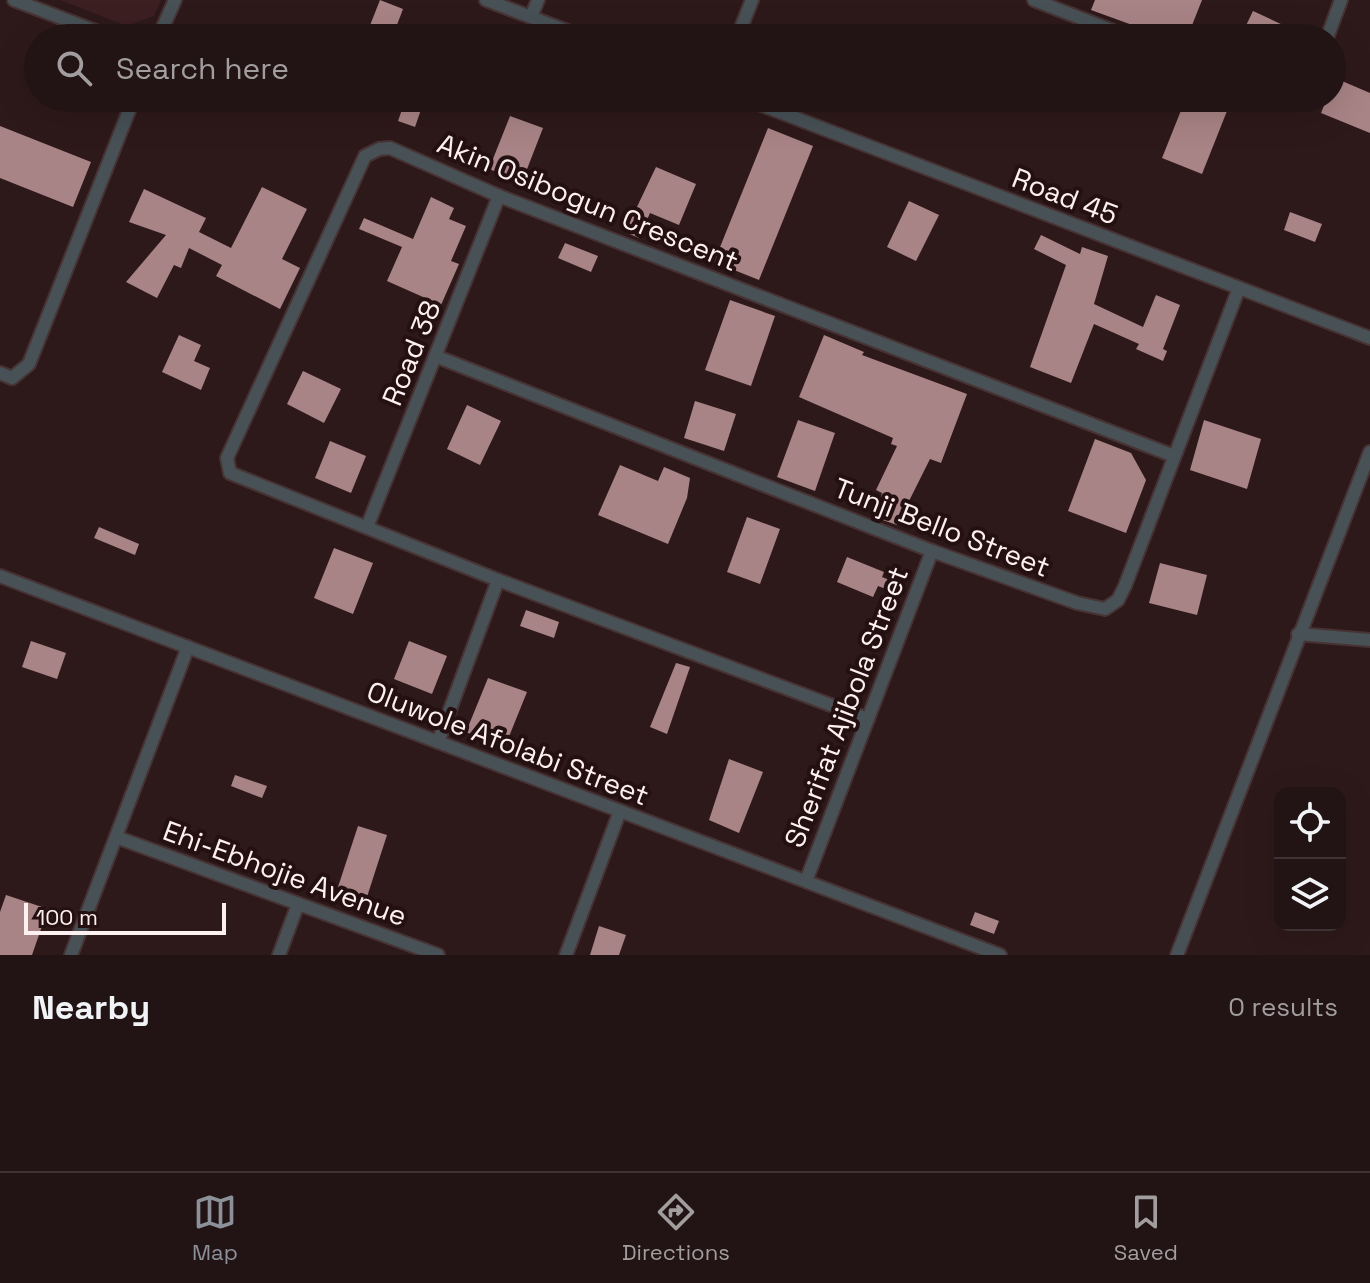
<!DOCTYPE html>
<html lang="en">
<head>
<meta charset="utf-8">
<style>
  body { margin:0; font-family:"Space Grotesk",sans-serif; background:#2e2022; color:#f1f3f6 }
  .controls { position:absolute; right:24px; bottom:24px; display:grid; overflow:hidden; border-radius:16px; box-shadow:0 8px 32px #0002 }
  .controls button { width:72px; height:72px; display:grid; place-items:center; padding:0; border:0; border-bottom:2px solid #3f3234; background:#221314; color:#f1f3f6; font:40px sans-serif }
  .scale { position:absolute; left:24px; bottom:20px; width:202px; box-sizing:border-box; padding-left:8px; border:4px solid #fdf0f0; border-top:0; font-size:22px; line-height:28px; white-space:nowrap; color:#fdf0f0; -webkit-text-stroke:6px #241011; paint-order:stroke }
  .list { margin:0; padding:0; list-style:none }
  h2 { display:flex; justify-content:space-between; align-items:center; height:104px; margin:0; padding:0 32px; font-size:34px }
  h2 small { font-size:26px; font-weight:400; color:#a29ea0 }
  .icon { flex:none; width:44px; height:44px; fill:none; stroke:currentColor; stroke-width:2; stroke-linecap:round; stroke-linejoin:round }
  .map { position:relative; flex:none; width:1370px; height:955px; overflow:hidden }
  .search { position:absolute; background:#221314; box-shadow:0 8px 32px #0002; left:24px; right:24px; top:24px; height:88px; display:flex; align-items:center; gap:20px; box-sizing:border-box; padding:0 28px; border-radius:44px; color:#a29ea0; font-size:30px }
  .sheet { height:216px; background:#221314 }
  nav { display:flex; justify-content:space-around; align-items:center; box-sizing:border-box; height:112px; border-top:2px solid #3f3234; background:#221314; font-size:22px; color:#a29ea0 }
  nav a { display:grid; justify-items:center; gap:4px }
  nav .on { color:#8c9099 }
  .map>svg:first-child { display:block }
  .built { fill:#3c1f21 }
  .building { fill:#a98486 }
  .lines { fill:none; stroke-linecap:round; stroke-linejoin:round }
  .minor-casing { stroke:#473334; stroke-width:16 }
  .minor { stroke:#475156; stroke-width:12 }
  .labels { text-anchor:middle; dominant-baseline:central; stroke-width:8; stroke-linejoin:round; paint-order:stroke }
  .street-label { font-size:28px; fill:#fdf0f0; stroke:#241011 }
</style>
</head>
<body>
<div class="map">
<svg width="1370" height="955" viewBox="0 0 1370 955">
  <rect width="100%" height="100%" fill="#2e191a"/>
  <polygon class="built" points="60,0 161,0 154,16 127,26"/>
  <g class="building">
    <polygon points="380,0 403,9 392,38 365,38"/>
    <polygon points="1095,0 1202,0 1187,38 1168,38 1091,10"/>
    <polygon points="1253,11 1311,38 1240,38"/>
    <polygon points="1335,78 1370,93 1370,133 1321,113 1327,98 1332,98"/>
    <polygon points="406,98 425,98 415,127 398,121"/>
    <polygon points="1186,98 1208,98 1229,106 1202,174 1162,158"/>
    <polygon points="510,116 543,128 522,182 489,169"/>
    <polygon points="0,126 91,162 73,207 0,178"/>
    <polygon points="768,128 813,146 759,280 714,262"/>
    <polygon points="656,167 696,184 679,225 650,213 639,238 625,232"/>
    <polygon points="262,187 307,209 282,259 300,268 280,309 216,276 222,265 189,248 181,268 174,265 157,298 126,282 166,235 129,222 144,189 206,218 199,232 231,248"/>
    <polygon points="431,197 454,208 449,219 466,226 451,261 459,264 441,305 387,281 402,247 359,229 364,218 413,239"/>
    <polygon points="909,201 939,215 916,261 887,247"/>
    <polygon points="1290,212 1322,224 1315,242 1284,230"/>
    <polygon points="1041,235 1080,254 1082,247 1108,256 1094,304 1143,327 1156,295 1180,305 1163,349 1167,351 1163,361 1136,349 1139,344 1094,324 1071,383 1030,367 1066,265 1034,249"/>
    <polygon points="565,243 598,256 591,272 558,258"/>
    <polygon points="730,300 775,316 751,386 705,370"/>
    <polygon points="179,335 201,345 194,361 210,368 201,390 162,372"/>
    <polygon points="824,335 864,352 862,355 967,394 941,463 930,459 897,525 874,517 882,493 876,490 897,446 891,444 893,438 799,397"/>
    <polygon points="303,371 341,389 324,423 287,404"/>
    <polygon points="695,401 736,414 724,451 684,438"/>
    <polygon points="467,405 501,421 480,465 447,449"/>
    <polygon points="798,420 835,433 815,491 777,477"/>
    <polygon points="1204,420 1261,439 1247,489 1190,470"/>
    <polygon points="1095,439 1131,453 1146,480 1126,533 1068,511"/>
    <polygon points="330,441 366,456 351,493 315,478"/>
    <polygon points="620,465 658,481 664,467 690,478 687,498 668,544 598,515"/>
    <polygon points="747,517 780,529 760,584 727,572"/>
    <polygon points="99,527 139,544 135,555 94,538"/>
    <polygon points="334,548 373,563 353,614 314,598"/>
    <polygon points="847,557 884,572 882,577 894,582 891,591 878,586 873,597 837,582"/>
    <polygon points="1160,563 1207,575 1197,615 1149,603"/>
    <polygon points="526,610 559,622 554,638 520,626"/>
    <polygon points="31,641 66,653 57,679 22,667"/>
    <polygon points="409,641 447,656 432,694 394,679"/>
    <polygon points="676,663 690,667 667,734 650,727"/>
    <polygon points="488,678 527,692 504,749 466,732"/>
    <polygon points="729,759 763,772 739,833 709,820"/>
    <polygon points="235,775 267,786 262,798 231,786"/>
    <polygon points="358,826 387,835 365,903 336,893"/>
    <polygon points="6,895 48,909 32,955 0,955 0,912"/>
    <polygon points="975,912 999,921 994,934 970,925"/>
    <polygon points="599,926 626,935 619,955 590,955"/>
  </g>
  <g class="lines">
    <defs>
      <g id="minor">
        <polyline points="14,0 114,38"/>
        <polyline points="486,0 586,38"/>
        <polyline points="1034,0 1131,38"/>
        <polyline points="531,17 538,0"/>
        <polyline points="158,38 175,0"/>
        <polyline points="737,38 752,0"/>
        <polyline points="1327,38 1341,0"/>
        <polyline points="743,98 1370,338"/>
        <polyline points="435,356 932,551 1077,603 1105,609 1118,600 1125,586 1239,288"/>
        <polyline points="0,373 12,378 29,364 134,98"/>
        <polyline points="367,527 499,196"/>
        <polyline points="0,576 1000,955"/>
        <polyline points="1298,634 1370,640"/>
        <polyline points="868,719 498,580 230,473 227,458 365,156 379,149 390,148 499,196 1174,456"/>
        <polyline points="438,742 498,580"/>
        <polyline points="116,837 438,955"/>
        <polyline points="806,881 932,551"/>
        <polyline points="71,955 188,647"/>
        <polyline points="279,955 298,904"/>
        <polyline points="566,955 620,811"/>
        <polyline points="1177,955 1370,452"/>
      </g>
    </defs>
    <use href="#minor" class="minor-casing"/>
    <use href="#minor" class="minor"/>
  </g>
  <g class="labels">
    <g class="street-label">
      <text transform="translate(1065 196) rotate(21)">Road 45</text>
      <text transform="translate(588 202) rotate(22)">Akin Osibogun Crescent</text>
      <text transform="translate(411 353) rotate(-68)">Road 38</text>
      <text transform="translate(942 527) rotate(21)">Tunji Bello Street</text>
      <text transform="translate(846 707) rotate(-69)">Sherifat Ajibola Street</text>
      <text transform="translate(508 743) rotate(21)">Oluwole Afolabi Street</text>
      <text transform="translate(285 873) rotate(20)">Ehi-Ebhojie Avenue</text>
    </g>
  </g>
</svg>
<div class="controls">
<button><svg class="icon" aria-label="locate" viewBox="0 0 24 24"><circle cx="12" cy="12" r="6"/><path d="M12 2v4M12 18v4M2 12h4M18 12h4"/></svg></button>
<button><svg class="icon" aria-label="layers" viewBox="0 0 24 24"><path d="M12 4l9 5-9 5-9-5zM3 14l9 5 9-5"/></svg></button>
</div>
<div class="scale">100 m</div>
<div class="search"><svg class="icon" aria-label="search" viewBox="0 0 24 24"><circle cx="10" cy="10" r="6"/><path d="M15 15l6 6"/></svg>Search here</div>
</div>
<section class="sheet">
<h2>Nearby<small>0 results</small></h2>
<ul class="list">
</ul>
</section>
<nav>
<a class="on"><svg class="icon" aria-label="map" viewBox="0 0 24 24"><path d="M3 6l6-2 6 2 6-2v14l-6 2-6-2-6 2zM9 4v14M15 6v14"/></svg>Map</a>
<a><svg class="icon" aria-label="directions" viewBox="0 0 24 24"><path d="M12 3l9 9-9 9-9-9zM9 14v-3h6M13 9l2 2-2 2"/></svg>Directions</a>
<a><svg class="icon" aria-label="saved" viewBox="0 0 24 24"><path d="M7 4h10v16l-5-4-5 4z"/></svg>Saved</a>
</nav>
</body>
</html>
